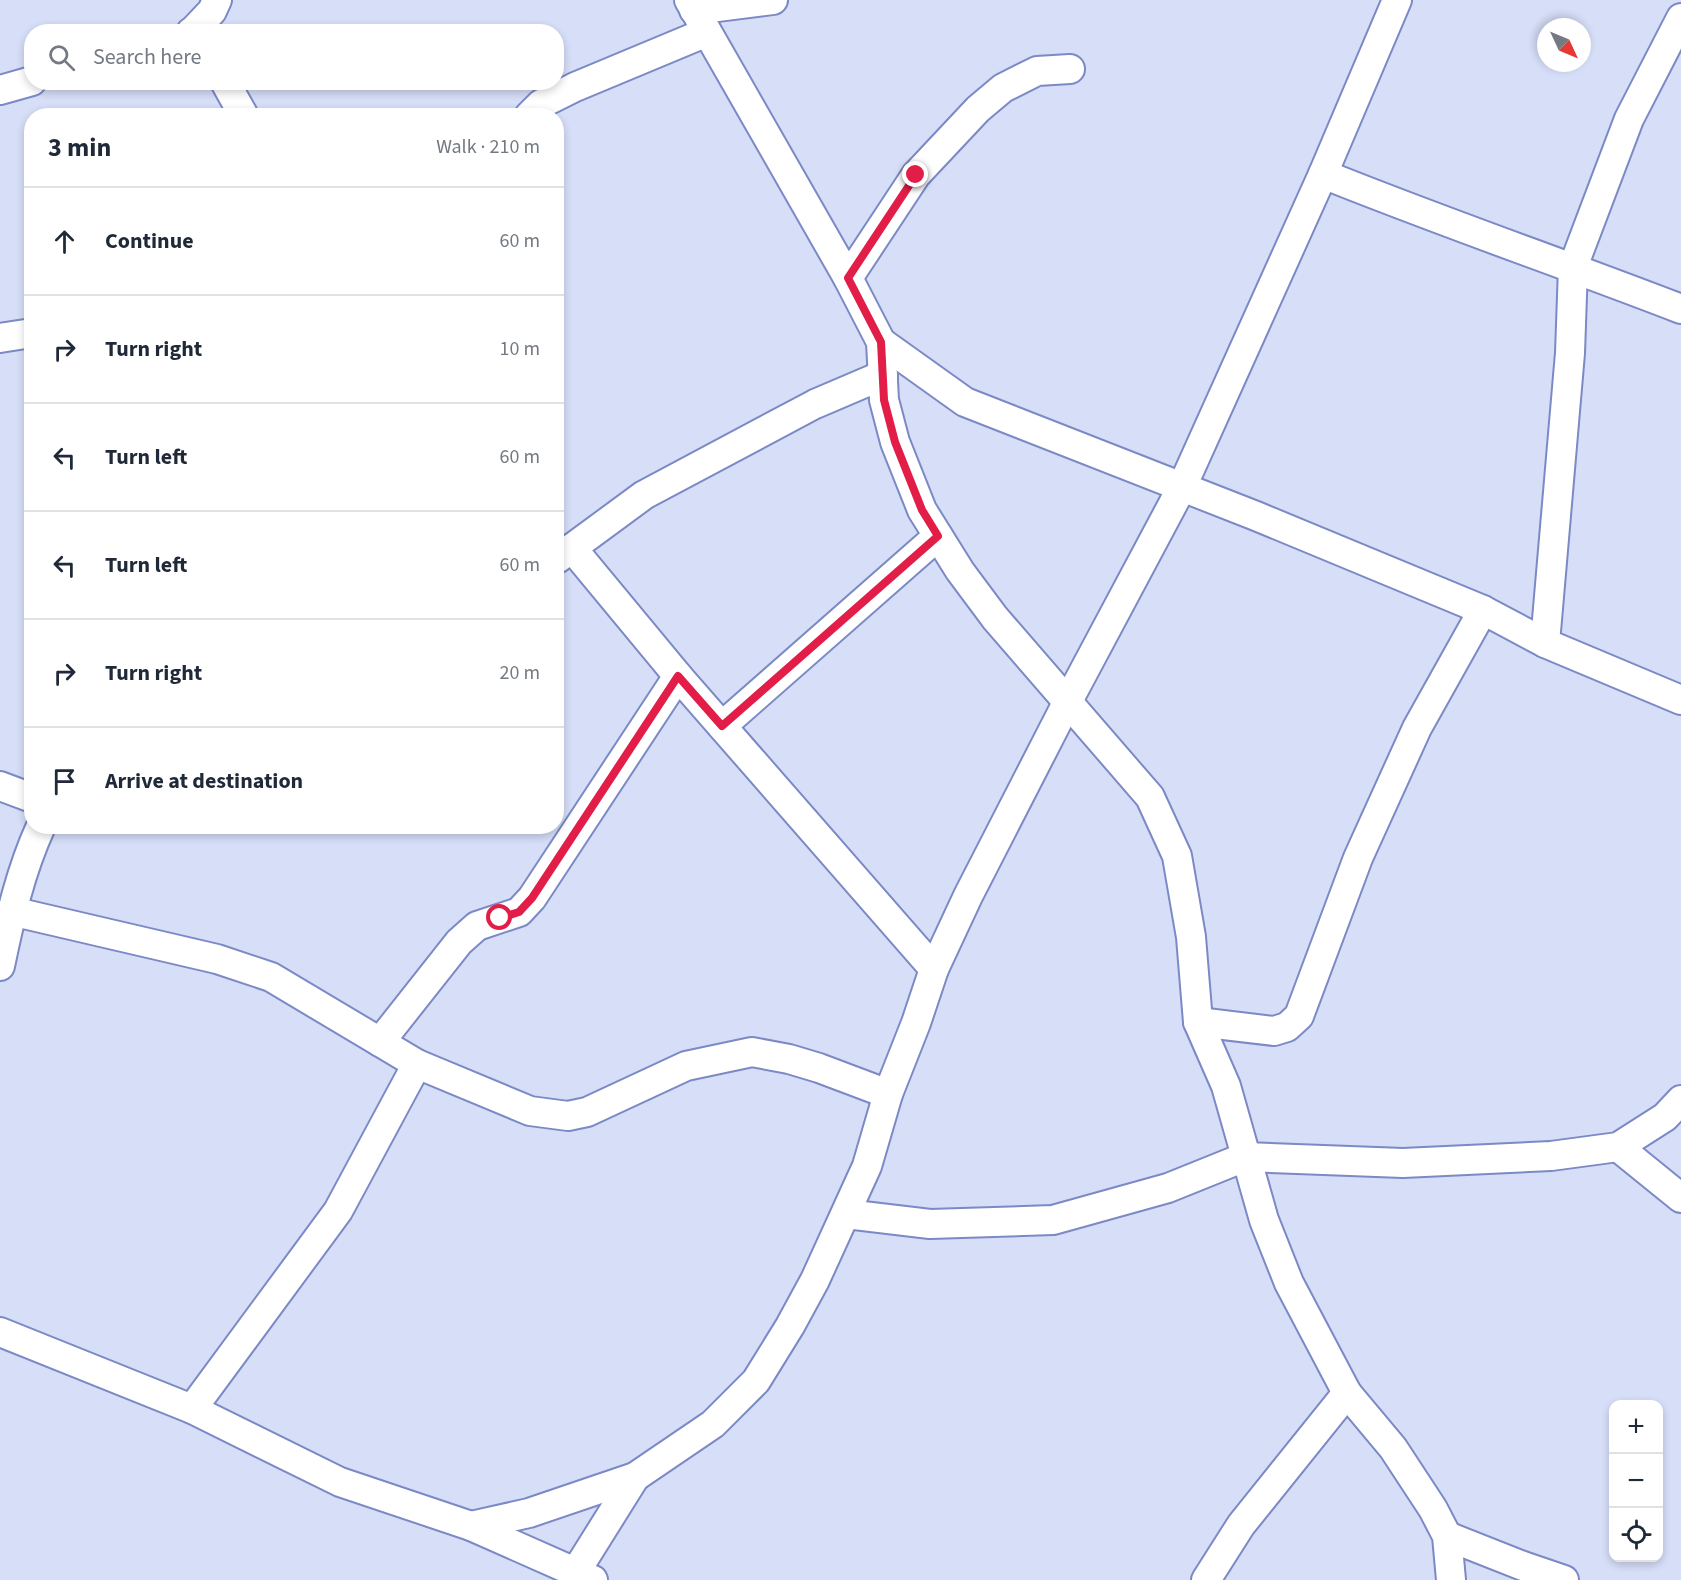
<!DOCTYPE html>
<html lang="en">
<head>
<meta charset="utf-8">
<style>
  body { margin:0; font-family:"Source Sans 3",sans-serif; background:#f6f6f7; color:#1f2937 }
  .controls { position:absolute; right:18px; bottom:18px; display:grid; overflow:hidden; border-radius:12px; box-shadow:0 3px 9px #0003 }
  .controls button { width:54px; height:54px; display:grid; place-items:center; padding:0; border:0; border-bottom:2px solid #e0e1e3; background:#fff; color:#1f2937; font:30px sans-serif }
  .compass { position:absolute; left:1537px; top:18px; width:54px; height:54px; border-radius:50%; background:#fff; box-shadow:0 3px 9px #0003; rotate:134deg }
  .stop { position:absolute; width:18px; height:18px; margin:-14px; border:4px solid #e11d48; border-radius:50%; background:#fff }
  .stop.end { background:#e11d48; border-color:#fff; box-shadow:0 2px 6px #0008 }
  .list { margin:0; padding:0; list-style:none }
  h2 { display:flex; justify-content:space-between; align-items:center; height:78px; margin:0; padding:0 24px; font-size:26px }
  h2 small { font-size:20px; font-weight:400; color:#747a83 }
  .list li { display:grid; grid-template-columns:39px 1fr auto; gap:18px; align-items:center; box-sizing:border-box; height:108px; padding:0 24px; border-top:2px solid #e0e1e3 }
  .list b { display:block; font-size:22px; white-space:nowrap }
  .list em { font-size:20px; font-style:normal; color:#747a83 }
  .icon { flex:none; width:33px; height:33px; fill:none; stroke:currentColor; stroke-width:2; stroke-linecap:round; stroke-linejoin:round }
  .map { position:relative; flex:none; width:1681px; height:1580px; overflow:hidden }
  .search { position:absolute; background:#fff; box-shadow:0 3px 9px #0003; left:24px; top:24px; width:540px; height:66px; display:flex; align-items:center; gap:15px; box-sizing:border-box; padding:0 21px; border-radius:24px; color:#747a83; font-size:22px }
  .panel { position:absolute; background:#fff; box-shadow:0 3px 9px #0003; left:24px; top:108px; width:540px; height:726px; border-radius:24px }
  .map>svg:first-child { display:block }
  .lines { fill:none; stroke-linecap:round; stroke-linejoin:round }
  .minor-casing { stroke:#7b89c5; stroke-width:32 }
  .minor { stroke:#fff; stroke-width:28 }
  .route { stroke:#e11d48; stroke-width:8 }
</style>
</head>
<body>
<div class="map">
<svg width="1681" height="1580" viewBox="0 0 1681 1580">
  <rect width="100%" height="100%" fill="#d6def8"/>
  <g class="lines">
    <defs>
      <g id="minor">
        <polyline points="689,0 848,278 881,342 884,400 895,442 922,510 960,571 995,618 1150,797 1177,856 1191,937 1198,1022 1226,1086 1264,1220 1289,1283 1347,1393 1393,1448 1433,1509 1447,1536 1451,1580"/>
        <polyline points="694,10 773,0"/>
        <polyline points="191,32 194,30 212,11 217,0"/>
        <polyline points="225,82 244,116"/>
        <polyline points="0,90 32,81"/>
        <polyline points="529,116 541,104 575,87 707,32"/>
        <path d="M1323,174C1442,222 1562,263 1681,309"/>
        <polyline points="848,278 916,175 978,109 1003,88 1037,71 1070,69"/>
        <polyline points="0,338 32,333"/>
        <polyline points="881,342 965,402 1256,516 1483,610 1545,643 1681,700"/>
        <polyline points="572,548 678,676 934,969"/>
        <polyline points="557,559 644,495 815,404 883,375"/>
        <polyline points="1545,643 1570,353 1573,267 1629,119 1681,18"/>
        <polyline points="722,726 938,536"/>
        <polyline points="0,786 32,798"/>
        <polyline points="11,911 217,959 271,977 417,1064 530,1111 568,1116 587,1112 686,1066 752,1052 789,1059 819,1068 888,1094"/>
        <path d="M0,966C10,918 20,872 41,826"/>
        <polyline points="1198,1022 1274,1031 1287,1027 1299,1016 1358,858 1417,728 1483,610"/>
        <polyline points="380,1042 459,942 477,926 519,912 532,898 678,676"/>
        <polyline points="1618,1147 1681,1198"/>
        <polyline points="846,1214 930,1224 1053,1220 1168,1188 1245,1157 1403,1163 1551,1156 1618,1147 1665,1117 1681,1100"/>
        <polyline points="0,1332 192,1409 340,1482 471,1526 593,1580"/>
        <polyline points="192,1409 338,1211 417,1064"/>
        <polyline points="471,1526 529,1513 635,1477 713,1424 756,1381 790,1326 815,1280 867,1166 888,1094 916,1023 934,969 968,896 1068,701 1182,487 1323,174 1397,0"/>
        <polyline points="1447,1536 1523,1566 1564,1580"/>
        <polyline points="575,1573 635,1477"/>
        <polyline points="1206,1580 1241,1525 1347,1393"/>
      </g>
    </defs>
    <use href="#minor" class="minor-casing"/>
    <use href="#minor" class="minor"/>
  </g>
  <g class="lines">
    <polyline class="route" points="500,918 519,912 532,898 678,676 722,726 938,536 922,510 895,442 884,400 881,342 848,278 916,175"/>
  </g>
</svg>
<div class="controls">
<button>+</button>
<button>−</button>
<button><svg class="icon" aria-label="locate" viewBox="0 0 24 24"><circle cx="12" cy="12" r="6"/><path d="M12 2v4M12 18v4M2 12h4M18 12h4"/></svg></button>
</div>
<svg class="compass" viewBox="-18 -18 36 36"><path d="M0-13l5 13h-10z" fill="#e53935"/><path d="M0 13l5-13h-10z" fill="#747a83"/></svg>
<div class="stop" style="left:500px;top:918px"></div>
<div class="stop end" style="left:916px;top:175px"></div>
<div class="search"><svg class="icon" aria-label="search" viewBox="0 0 24 24"><circle cx="10" cy="10" r="6"/><path d="M15 15l6 6"/></svg>Search here</div>
<section class="panel">
<h2>3 min<small>Walk · 210 m</small></h2>
<ul class="list">
<li><svg class="icon" aria-label="ahead" viewBox="0 0 24 24"><path d="M12 20V5M6 11l6-6 6 6"/></svg><div><b>Continue</b></div><em>60 m</em></li>
<li><svg class="icon" aria-label="right" viewBox="0 0 24 24"><path d="M7 20v-9h11M14 6l5 5-5 5"/></svg><div><b>Turn right</b></div><em>10 m</em></li>
<li><svg class="icon" aria-label="left" viewBox="0 0 24 24"><path d="M17 20v-9H6M10 6l-5 5 5 5"/></svg><div><b>Turn left</b></div><em>60 m</em></li>
<li><svg class="icon" aria-label="left" viewBox="0 0 24 24"><path d="M17 20v-9H6M10 6l-5 5 5 5"/></svg><div><b>Turn left</b></div><em>60 m</em></li>
<li><svg class="icon" aria-label="right" viewBox="0 0 24 24"><path d="M7 20v-9h11M14 6l5 5-5 5"/></svg><div><b>Turn right</b></div><em>20 m</em></li>
<li><svg class="icon" aria-label="arrive" viewBox="0 0 24 24"><path d="M6 21V4h12l-3 4 3 4H6"/></svg><div><b>Arrive at destination</b></div></li>
</ul>
</section>
</div>
</body>
</html>
